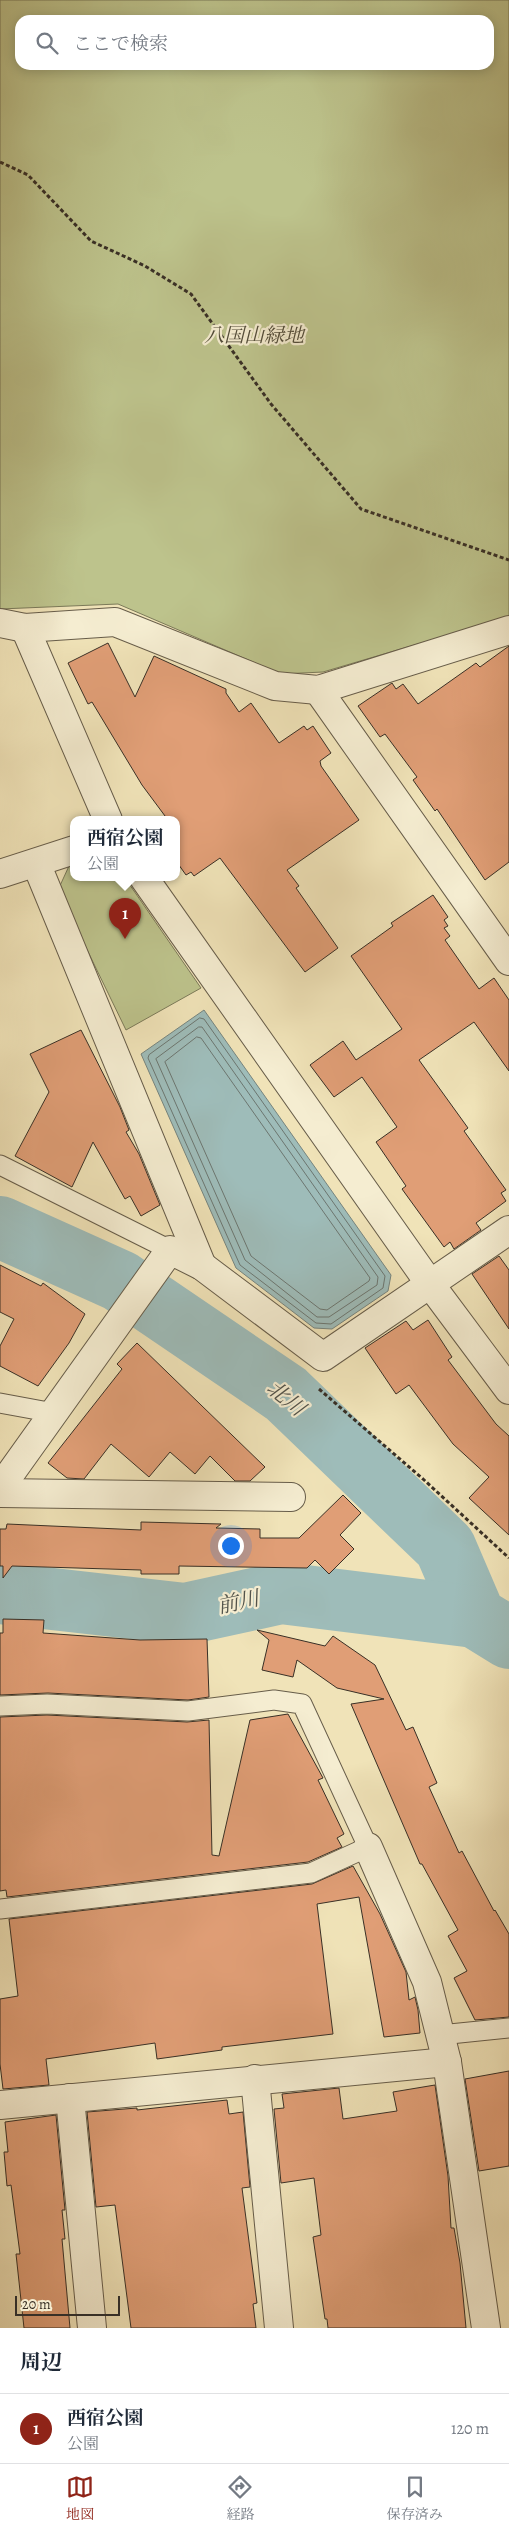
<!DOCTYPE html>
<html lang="ja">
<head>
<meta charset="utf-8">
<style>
  body { margin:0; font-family:Alegreya,"Noto Serif JP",serif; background:#f6f6f7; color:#1f2937 }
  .scale { position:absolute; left:15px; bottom:12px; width:105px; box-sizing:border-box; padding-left:5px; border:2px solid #393026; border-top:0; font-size:14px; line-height:18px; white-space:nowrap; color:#393026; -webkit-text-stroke:4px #f5edd1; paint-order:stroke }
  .you { position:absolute; left:230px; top:1545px; width:18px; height:18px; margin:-12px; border:4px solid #fff; border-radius:50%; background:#1a73e8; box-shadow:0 0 0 8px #1a73e833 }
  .badge { display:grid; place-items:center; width:32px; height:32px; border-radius:50%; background:#8f2418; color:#fff; font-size:16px; font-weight:700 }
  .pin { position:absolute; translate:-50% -41px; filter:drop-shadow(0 1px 2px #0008) }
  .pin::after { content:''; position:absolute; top:26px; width:18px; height:15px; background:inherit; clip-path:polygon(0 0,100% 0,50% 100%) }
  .popup { position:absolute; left:70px; top:816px; width:110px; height:65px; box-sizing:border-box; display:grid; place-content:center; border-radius:10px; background:#fff; filter:drop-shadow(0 1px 4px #0005); font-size:16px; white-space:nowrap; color:#747a83 }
  .popup b { font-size:19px; color:#1f2937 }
  .popup::after { content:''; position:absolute; left:50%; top:100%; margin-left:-10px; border:10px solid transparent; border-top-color:#fff }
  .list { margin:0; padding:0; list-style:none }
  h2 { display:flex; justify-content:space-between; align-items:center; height:65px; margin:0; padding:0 20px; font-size:21px }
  h2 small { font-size:16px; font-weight:400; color:#747a83 }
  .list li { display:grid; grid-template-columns:32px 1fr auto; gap:15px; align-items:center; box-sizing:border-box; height:70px; padding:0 20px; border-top:1px solid #e0e1e3 }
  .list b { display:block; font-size:19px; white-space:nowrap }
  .list p { margin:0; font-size:16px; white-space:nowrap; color:#747a83 }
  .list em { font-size:16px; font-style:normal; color:#747a83 }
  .icon { flex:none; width:28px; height:28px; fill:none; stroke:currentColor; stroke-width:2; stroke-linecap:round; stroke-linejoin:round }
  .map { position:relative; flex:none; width:509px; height:2328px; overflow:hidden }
  .search { position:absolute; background:#fff; box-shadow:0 2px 12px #0003; left:15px; right:15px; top:15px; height:55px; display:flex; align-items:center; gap:12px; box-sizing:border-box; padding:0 18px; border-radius:15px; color:#747a83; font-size:19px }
  .sheet { height:135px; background:#fff }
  nav { display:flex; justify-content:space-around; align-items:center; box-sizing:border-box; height:70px; border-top:1px solid #e0e1e3; background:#fff; font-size:14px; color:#747a83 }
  nav a { display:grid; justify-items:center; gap:2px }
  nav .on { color:#8f2418 }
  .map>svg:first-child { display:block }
  .green { fill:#bdc38c; stroke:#7b7a59; fill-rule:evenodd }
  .water { fill:#9ebcb9; stroke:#76847e }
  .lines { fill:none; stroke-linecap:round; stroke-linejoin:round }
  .shore { stroke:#6c7670; stroke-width:1 }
  .river { stroke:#9ebcb9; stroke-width:62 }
  .building { fill:#e09e76; stroke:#393026 }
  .service-casing { stroke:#675d4a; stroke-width:21 }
  .minor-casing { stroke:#675d4a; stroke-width:30 }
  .path { stroke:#393026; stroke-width:3; stroke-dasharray:4 2.5; stroke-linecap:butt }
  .service { stroke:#f5edd1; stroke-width:19 }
  .minor { stroke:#f5edd1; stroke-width:28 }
  .labels { text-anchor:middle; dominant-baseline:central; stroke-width:4.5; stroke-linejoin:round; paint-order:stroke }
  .park-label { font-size:20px; font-style:italic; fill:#534d3a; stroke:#f5edd1 }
  .water-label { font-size:21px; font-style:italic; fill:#52534b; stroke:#f5edd1 }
</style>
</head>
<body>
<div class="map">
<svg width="509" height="2328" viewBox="0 0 509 2328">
  <rect width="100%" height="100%" fill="#f0e3b8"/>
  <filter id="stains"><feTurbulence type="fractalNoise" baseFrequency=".004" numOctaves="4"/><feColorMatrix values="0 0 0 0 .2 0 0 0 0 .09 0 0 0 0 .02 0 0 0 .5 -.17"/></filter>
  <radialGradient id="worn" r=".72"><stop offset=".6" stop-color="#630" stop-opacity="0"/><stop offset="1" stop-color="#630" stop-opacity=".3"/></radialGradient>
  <g class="green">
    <path d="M0,0H509V617L323,672L281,674L118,604L0,609ZM20,20H489V65H20Z"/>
    <polygon points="74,865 74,878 125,878 201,988 126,1030 58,890 69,866"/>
  </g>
  <polygon class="water" points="204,1010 391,1275 388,1291 332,1329 314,1328 236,1268 141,1054"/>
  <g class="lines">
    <g class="shore">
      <polygon points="200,1018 204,1019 385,1276 383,1288 331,1324 316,1323 240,1265 148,1058 149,1055"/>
      <polygon points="199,1027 202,1027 378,1277 377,1285 329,1317 317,1317 245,1260 156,1059"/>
      <polygon points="197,1037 201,1038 370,1278 369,1281 327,1310 320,1309 251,1256 165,1062"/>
    </g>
    <g class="river">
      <polyline points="0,1227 120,1281 286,1394 445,1547 475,1617 509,1638"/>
      <polyline points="0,1593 185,1614 281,1593 475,1617"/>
    </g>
  </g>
  <g class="building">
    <polygon points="108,643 135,697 154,656 226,689 226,693 239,712 251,703 279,743 304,726 307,730 313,726 331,753 320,761 321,766 359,820 287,870 299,886 296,888 338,948 305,972 220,858 194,876 191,872 186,875 176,861 176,820 168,820 142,785 92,702 88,704 68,663"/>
    <polygon points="509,646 509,862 485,880 437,809 435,811 413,780 417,777 385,734 380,737 358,706 392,683 396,689 403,684 418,704 476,663 480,667"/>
    <polygon points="433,895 448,917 444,920 448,926 444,928 450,936 445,940 479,989 494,978 509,1000 509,1071 474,1022 419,1060 468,1128 464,1131 506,1190 501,1193 506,1201 476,1223 481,1230 454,1249 450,1242 444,1247 402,1189 406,1186 376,1142 397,1127 362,1077 334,1097 310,1065 343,1041 356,1060 402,1029 351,956 393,926 391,923"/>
    <polygon points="81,1030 120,1107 129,1130 126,1132 139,1154 160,1205 141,1216 130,1196 125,1199 93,1142 72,1187 15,1156 49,1092 30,1054"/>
    <polygon points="499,1256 509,1270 509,1329 472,1274"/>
    <polygon points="0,1265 41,1286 43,1283 85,1314 69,1343 38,1386 0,1366 0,1346 14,1319 0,1312"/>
    <polygon points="428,1320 452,1357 448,1360 496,1424 509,1436 509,1535 469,1498 489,1477 453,1444 409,1385 396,1394 365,1348 406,1321 413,1330"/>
    <polygon points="137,1343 265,1467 250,1481 235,1481 210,1456 195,1474 170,1452 149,1477 111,1444 84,1479 67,1478 48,1463 122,1369 117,1364"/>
    <polygon points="343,1495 361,1513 340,1535 354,1549 329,1574 315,1560 307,1568 179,1566 179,1574 141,1574 141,1570 12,1566 3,1578 3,1566 0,1566 0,1529 6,1529 7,1524 141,1530 141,1522 221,1524 216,1528 260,1529 260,1538 299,1538"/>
    <polygon points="3,1619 44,1620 43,1633 140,1640 207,1639 209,1697 188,1700 48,1693 0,1695 0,1633 3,1633"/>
    <polygon points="257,1630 325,1646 333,1636 375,1665 406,1730 413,1727 437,1783 429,1787 459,1853 462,1851 494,1911 495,1910 509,1934 509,2017 475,2020 454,1978 467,1971 448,1936 458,1930 422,1864 420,1864 351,1704 384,1699 337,1688 297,1660 293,1677 262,1670 269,1640"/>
    <polygon points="288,1714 323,1778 318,1780 344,1834 337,1838 342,1847 308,1862 7,1897 6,1890 0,1891 0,1717 47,1715 187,1722 209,1720 212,1855 219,1856 250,1720"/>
    <polygon points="353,1866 380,1914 406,1972 409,2000 415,1997 418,2010 420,2033 384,2037 359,1897 317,1904 333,2034 222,2047 222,2050 157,2059 155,2043 46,2059 49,2085 3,2089 0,2064 0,1999 18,1996 9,1919 312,1884"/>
    <polygon points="509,2071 509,2166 479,2171 465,2079"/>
    <polygon points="435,2085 448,2176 451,2228 454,2228 460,2263 466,2328 328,2328 327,2319 325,2319 313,2237 321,2235 314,2178 281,2183 274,2109 284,2108 282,2094 339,2088 343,2119 397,2111 393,2092"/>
    <polygon points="227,2100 229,2114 243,2112 250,2187 242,2188 257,2303 253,2304 256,2328 131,2328 115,2205 96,2207 87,2112 137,2108 137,2110"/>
    <polygon points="56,2115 65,2210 62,2210 65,2239 62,2239 70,2328 24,2328 16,2254 20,2254 11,2185 7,2186 4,2152 8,2152 5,2122"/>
  </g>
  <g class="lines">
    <defs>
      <g id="service">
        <polyline points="0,1165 170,1250"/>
        <polyline points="0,1403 54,1413"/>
        <polyline points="0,1706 47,1704 188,1711 274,1700 302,1704 368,1847 311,1873 0,1909"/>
        <polyline points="440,2035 509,2028"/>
      </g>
      <g id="minor">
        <polyline points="0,623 25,628 115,622 275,686 318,690 509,630"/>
        <polyline points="25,628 108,820"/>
        <polyline points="318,690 509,961"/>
        <polyline points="36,863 202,1266"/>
        <polyline points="0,874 74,850"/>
        <polyline points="144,878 430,1284 509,1390"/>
        <polyline points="0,1488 170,1250 202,1266 323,1357 509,1230"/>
        <polyline points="0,1493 291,1497"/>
        <polyline points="368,1847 427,1982 447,2062 486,2328"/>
        <polyline points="255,2079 279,2328"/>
        <polyline points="70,2098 92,2328"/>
        <polyline points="0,2105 447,2062"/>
      </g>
    </defs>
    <use href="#service" class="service-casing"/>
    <use href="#minor" class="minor-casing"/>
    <g class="path">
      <polyline points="0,162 28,175 91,241 145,266 191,294 271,404 361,509 509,560"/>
      <polyline points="319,1389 423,1479 509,1558"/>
    </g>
    <use href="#service" class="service"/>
    <use href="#minor" class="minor"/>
  </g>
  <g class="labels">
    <g class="park-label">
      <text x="254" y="335">八国山緑地</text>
    </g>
    <g class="water-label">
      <text transform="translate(286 1398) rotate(39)">北川</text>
      <text transform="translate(238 1602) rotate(-12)">前川</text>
    </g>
  </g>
  <rect width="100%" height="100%" filter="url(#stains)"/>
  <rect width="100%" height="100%" fill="url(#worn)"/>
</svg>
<div class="scale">20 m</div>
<div class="you"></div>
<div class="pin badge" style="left:125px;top:939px">1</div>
<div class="popup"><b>西宿公園</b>公園</div>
<div class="search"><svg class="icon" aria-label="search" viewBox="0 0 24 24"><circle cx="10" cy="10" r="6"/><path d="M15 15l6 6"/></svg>ここで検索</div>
</div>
<section class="sheet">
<h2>周辺<small></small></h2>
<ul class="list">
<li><span class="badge">1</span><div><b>西宿公園</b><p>公園</p></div><em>120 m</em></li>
</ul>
</section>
<nav>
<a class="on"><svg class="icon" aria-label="map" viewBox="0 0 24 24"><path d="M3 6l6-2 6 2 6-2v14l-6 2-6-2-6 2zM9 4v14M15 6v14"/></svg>地図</a>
<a><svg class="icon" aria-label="directions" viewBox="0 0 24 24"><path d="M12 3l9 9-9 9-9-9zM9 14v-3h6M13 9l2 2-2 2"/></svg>経路</a>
<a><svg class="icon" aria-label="saved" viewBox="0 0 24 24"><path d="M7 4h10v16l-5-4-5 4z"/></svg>保存済み</a>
</nav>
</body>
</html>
